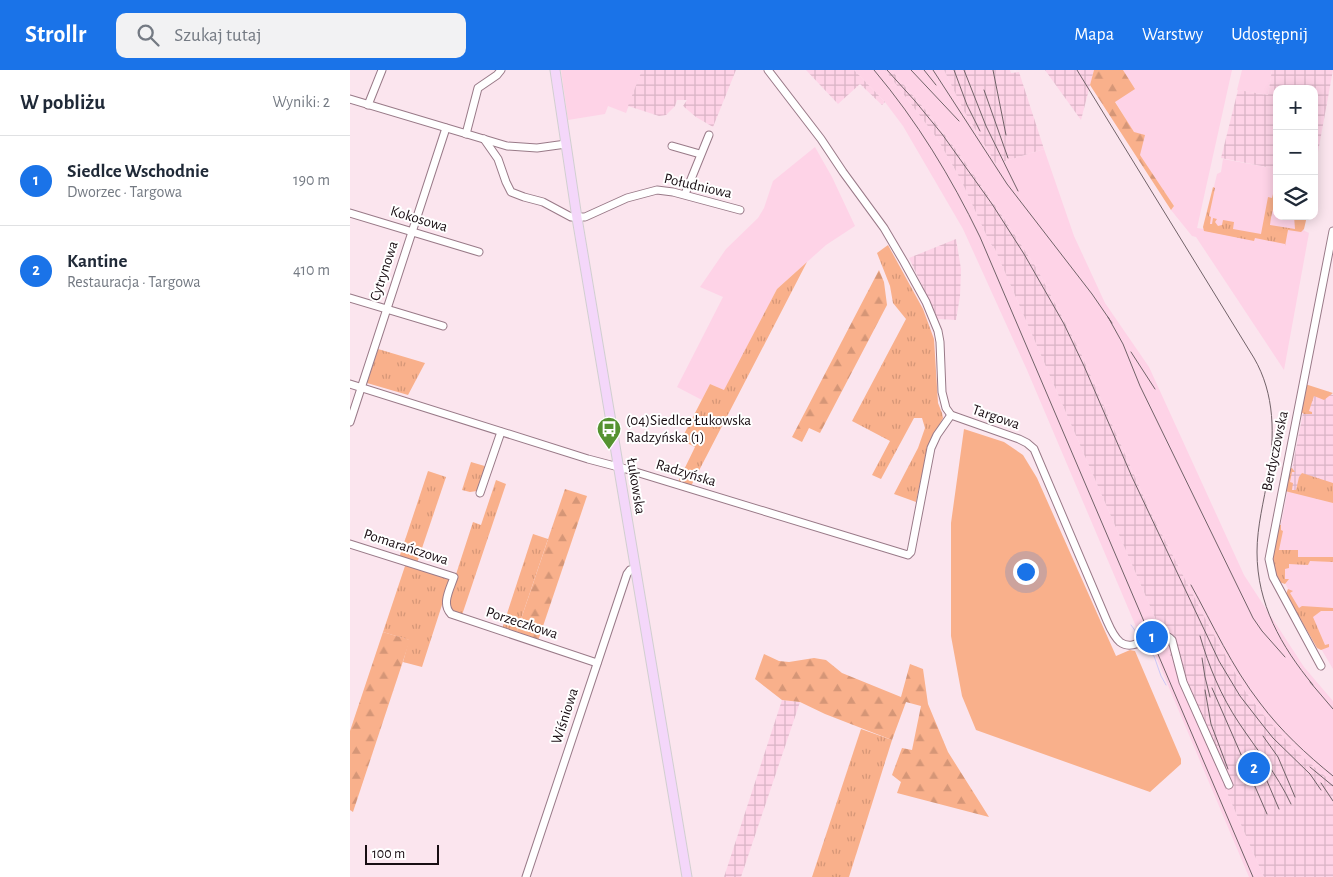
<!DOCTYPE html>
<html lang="pl">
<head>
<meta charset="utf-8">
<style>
  body { margin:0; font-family:"Alegreya Sans",sans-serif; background:#f2f2f3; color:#1f2937 }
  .controls { position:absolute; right:15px; top:15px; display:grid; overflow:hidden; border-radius:10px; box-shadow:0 2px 12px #0003 }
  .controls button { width:45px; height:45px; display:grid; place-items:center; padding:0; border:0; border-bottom:1px solid #e0e1e3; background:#fff; color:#1f2937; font:25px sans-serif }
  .scale { position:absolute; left:15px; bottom:12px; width:74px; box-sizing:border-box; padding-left:5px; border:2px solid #180d12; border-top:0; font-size:14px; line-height:18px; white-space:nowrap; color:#180d12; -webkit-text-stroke:4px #fff; paint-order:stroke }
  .you { position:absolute; left:675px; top:501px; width:18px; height:18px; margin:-12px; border:4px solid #fff; border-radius:50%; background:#1a73e8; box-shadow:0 0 0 8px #1a73e833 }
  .badge { display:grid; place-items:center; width:32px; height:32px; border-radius:50%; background:#1a73e8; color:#fff; font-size:16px; font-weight:700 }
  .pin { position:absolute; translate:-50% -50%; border:2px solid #fff; box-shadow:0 1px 5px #0006 }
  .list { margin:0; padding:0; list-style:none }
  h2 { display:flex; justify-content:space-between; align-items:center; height:65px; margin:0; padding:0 20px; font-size:21px }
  h2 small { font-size:16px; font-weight:400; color:#747a83 }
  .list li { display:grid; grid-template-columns:32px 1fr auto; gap:15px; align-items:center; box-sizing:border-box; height:90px; padding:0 20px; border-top:1px solid #e0e1e3 }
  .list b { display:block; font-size:19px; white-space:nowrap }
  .list p { margin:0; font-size:16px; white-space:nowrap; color:#747a83 }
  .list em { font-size:16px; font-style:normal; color:#747a83 }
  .icon { flex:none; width:28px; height:28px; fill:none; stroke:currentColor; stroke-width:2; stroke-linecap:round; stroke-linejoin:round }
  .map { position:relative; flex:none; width:983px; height:807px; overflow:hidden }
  header { display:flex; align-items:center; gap:30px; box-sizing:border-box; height:70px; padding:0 25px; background:#1a73e8; color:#fff }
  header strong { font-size:24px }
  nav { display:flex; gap:28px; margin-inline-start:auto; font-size:18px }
  .search { width:350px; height:45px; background:#f2f2f3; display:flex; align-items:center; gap:12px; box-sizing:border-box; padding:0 18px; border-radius:10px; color:#747a83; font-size:19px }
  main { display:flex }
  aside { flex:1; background:#fff }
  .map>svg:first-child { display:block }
  .built { fill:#fed3e7 }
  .industrial { fill:url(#industrial-grid) }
  .grass { fill:url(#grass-tufts) }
  .forest { fill:url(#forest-firs) }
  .garden { fill:#f9b08b }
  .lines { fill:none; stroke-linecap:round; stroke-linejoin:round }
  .stream { stroke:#cdc7f7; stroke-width:1 }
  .minor-casing { stroke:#997a88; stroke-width:9 }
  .major-casing { stroke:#d1cfd0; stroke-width:11 }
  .minor { stroke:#fff; stroke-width:7 }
  .major { stroke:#f4d7fa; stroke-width:9 }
  .rail { stroke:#716268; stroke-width:1 }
  .labels { text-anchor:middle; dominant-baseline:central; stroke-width:4; stroke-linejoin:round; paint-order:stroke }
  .street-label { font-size:15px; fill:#180d12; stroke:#fff }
  .poi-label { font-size:15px; fill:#180d12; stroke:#fff; text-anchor:start }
</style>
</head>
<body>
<header>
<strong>Strollr</strong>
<div class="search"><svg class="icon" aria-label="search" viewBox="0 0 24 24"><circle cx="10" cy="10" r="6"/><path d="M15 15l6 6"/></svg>Szukaj tutaj</div>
<nav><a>Mapa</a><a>Warstwy</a><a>Udostępnij</a></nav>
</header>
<main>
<aside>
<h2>W pobliżu<small>Wyniki: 2</small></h2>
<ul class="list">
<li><span class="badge">1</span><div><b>Siedlce Wschodnie</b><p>Dworzec · Targowa</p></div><em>190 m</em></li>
<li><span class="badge">2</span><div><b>Kantine</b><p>Restauracja · Targowa</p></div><em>410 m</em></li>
</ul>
</aside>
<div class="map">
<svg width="983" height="807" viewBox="0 0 983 807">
  <defs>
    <pattern id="industrial-grid" width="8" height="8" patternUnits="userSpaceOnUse" patternTransform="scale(1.25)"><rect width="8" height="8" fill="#fed3e7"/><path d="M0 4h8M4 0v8" fill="none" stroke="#d9b4c5"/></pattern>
    <pattern id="grass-tufts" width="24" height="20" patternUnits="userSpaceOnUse" patternTransform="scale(1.25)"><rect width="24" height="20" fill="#f9b08b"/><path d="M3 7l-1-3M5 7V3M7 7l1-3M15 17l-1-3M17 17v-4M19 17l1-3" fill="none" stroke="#d59677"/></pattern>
    <pattern id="forest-firs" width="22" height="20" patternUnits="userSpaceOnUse" patternTransform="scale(1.25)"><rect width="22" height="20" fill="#f9b08b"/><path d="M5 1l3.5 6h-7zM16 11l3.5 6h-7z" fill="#d59677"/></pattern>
  </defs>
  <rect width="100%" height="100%" fill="#fbe5ee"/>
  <g class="built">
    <polygon points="211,0 292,0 276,43 258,36 255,44 218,50"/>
    <polygon points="504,0 535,0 587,68 611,110 640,173 645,179 651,193 807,552 808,557 815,571 815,573 875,718 914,807 899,807 804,582 787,559 677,300 613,159 553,56 535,32"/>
    <polygon points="541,0 594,0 614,41 646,94 694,79 724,166 755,233 799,297 894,505 954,597 983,631 983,713 946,681 911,642 895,621 857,552 800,441 729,279 687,199 653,147 610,85 579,44"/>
    <polygon points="773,0 882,0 847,158 854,159 867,104 871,102 873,89 927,99 927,146 956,146 953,160 959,163 934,300 846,167 842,166 821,140 824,136 789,85 784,63 765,31 784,19"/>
    <polygon points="892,0 922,0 918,25 887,20"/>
    <polygon points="465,77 482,107 505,156 476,175 427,219 374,321 360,314 352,330 327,317 373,227 350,217 376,179 408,148 414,138 423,111"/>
    <polygon points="938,419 983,433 983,599 937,521 938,519 924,489"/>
  </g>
  <g class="industrial">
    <polygon points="292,0 386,0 363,57 346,47 333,36 337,30 327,30 325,36 316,45 309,46 278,36"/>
    <polygon points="456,0 504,0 535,32 532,35 510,14 488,34"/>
    <polygon points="535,0 541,0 579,44 610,85 653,147 687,199 729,279 800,441 857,552 895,621 911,642 946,681 983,713 983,807 914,807 875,718 815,573 815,571 808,557 807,552 651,193 645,179 640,173 611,110 587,68"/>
    <polygon points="594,0 660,0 661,3 669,2 694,79 646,94 614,41"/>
    <polygon points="695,0 744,0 731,50"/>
    <polygon points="922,0 983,0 964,104 964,19 927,19 927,99 871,88 888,20 918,25"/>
    <polygon points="606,169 611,199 610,226 606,250 588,249 559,188"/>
    <polygon points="964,319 983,325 983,433 938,419 953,343"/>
    <polygon points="432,630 450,632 391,807 374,807"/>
  </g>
  <g class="grass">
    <path d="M863,117L865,118L859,146L861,147L860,154H862L863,148L867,149L865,152L868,156L872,155L873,150L884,152L883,159L911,164L918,127L922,128L923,124H927C925,133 921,144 920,155L945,159L944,146H957L954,159L951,162L938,160L935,176V174L905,168L904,171L854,161L853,157Z"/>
    <polygon points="538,175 573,239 584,269 588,333 592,343 593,348 578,377 566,432 544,424 568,378 575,358 572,348 564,348 531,409 522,405 540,371 502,351 556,249 543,233 540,216 527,183"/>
    <polygon points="457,192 341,416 328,412 345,377 331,370 360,314 374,320 427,219"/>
    <polygon points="28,279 75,293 58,325 17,313"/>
    <polygon points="955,314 983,323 974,330 964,326 959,341 962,342 962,344 954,344 950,341"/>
    <polygon points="121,392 138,397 127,421 120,422 112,420"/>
    <polygon points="942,398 945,402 942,402 940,412 943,413 942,420 946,420 949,407 952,403 983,413 983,433 935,421 939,399"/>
    <polygon points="78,401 96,407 67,493 49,488"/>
    <polygon points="146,410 156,414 112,545 101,541 97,532 123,452 131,455"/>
    <path d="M929,455H931V460L933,461L929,480H948V487H983V492L960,491L958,495L939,494V498L935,499V509H939L935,514L929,512C918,493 924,475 929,455Z"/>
    <polygon points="183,464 198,469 166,564 152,559"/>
    <polygon points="56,493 99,508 100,510 72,597 53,592 59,570 33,562"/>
    <polygon points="938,519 943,521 940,523 949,538 952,536 983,538 983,541 971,541 963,547 975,575 979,574 979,577 971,580 967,578 936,524"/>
    <polygon points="511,659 542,670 499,807 462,807"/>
  </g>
  <g class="forest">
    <polygon points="744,0 773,0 785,19 765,32 784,62 795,65 790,85 824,136 821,140 740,15"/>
    <polygon points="529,200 534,212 537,235 470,363 459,358 452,372 442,367"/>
    <polygon points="215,419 237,426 188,571 166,564"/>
    <polygon points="33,562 60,570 3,742 0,740 0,661"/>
    <polygon points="414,584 429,591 439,592 464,588 476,590 492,603 551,627 560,594 573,599 578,634 598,682 639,747 547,723 551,712 542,705 552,678 562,680 571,636 556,632 542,670 475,644 450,632 432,630 405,609"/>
  </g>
  <polygon class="garden" points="614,359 654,372 673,385 687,408 766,586 780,580 785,581 831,689 831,694 800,722 626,660 612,626 601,566 601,453"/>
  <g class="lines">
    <g class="stream">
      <polyline points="781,555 789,566"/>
      <polyline points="794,578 804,586 811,606 816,615"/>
    </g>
    <defs>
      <g id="minor">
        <path d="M418,0L471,69L493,102L534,158L554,192L576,232L588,261L590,272L592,322L596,338L601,345L669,369L677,373L684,379L757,551C760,558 764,567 770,572C787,585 807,553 822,570L833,612L879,715"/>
        <polyline points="0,29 157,76 187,78 216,74"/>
        <polyline points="18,35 32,0"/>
        <polyline points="116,64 128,18 147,5 151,0"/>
        <polyline points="134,69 148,89 156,112 161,122 174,127 193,132 221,147 235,147 277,128 307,120 323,122 390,140"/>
        <polyline points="322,76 350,84"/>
        <polyline points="335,124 359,65"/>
        <polyline points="0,143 129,182"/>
        <polyline points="0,228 93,256"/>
        <polyline points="0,314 238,389 276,399 558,485 561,482 581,378 587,365 601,345"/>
        <polyline points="0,352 96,58"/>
        <polyline points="130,423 151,362"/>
        <path d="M0,474L104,507C100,519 91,534 101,544L247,593"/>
        <polyline points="971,596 923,507 919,489 983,161"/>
        <polyline points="176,807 277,504 280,500 285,499"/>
      </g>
      <polyline id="major" points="205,0 227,148 337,807"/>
    </defs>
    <use href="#minor" class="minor-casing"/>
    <use href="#major" class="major-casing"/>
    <use href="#minor" class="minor"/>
    <use href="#major" class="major"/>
    <g class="rail">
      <path d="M524,0C567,51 601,107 630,167L903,807"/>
      <polyline points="537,0 565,31 592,64 642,134 674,184 714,254 734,296 782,407 869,591 890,626 911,653 923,668 960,704 971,720"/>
      <polyline points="561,0 609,51"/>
      <polyline points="574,0 586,15"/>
      <polyline points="583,0 657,114 742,224 762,253"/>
      <polyline points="604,0 617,35 630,61"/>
      <polyline points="614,0 636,56 668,121"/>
      <polyline points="643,0 656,65"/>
      <path d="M727,0L904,288C925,324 925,366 918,406C914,431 907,456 907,482C907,534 931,576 963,615"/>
      <polyline points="634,20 658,88"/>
      <polyline points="758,247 773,274 790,316 903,548 912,561 935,587"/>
      <polyline points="781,282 805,319"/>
      <path d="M841,515C863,555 882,597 910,633C931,661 956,684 983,706"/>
      <path d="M850,566C859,597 871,626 889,653C907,680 927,704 941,734"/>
      <polyline points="852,588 855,607 860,627"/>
      <polyline points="960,612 983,639"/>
      <polyline points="862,618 917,744"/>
      <polyline points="855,620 861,654 878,699"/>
      <polyline points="913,666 928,687 945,727"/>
      <polyline points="905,683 929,739"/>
      <polyline points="960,697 983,716"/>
      <polyline points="971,713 983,731"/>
    </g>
  </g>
  <defs>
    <symbol id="bus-pin" viewBox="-11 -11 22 30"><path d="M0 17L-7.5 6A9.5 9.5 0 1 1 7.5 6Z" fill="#559231" stroke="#fff"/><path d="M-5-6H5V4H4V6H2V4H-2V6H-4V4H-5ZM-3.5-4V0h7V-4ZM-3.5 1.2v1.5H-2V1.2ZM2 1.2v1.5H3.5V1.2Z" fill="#fff"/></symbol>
  </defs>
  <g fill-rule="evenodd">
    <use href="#bus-pin" x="245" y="345" width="28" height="38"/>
  </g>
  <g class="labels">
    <g class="street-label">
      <text transform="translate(348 116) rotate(13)">Południowa</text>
      <text transform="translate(69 149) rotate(17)">Kokosowa</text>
      <text transform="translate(34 201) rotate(-72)">Cytrynowa</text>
      <text transform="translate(646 347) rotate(19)">Targowa</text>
      <text transform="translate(925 381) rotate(-78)">Berdyczowska</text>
      <text transform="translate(336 403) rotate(17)">Radzyńska</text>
      <text transform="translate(286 416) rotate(81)">Łukowska</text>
      <text transform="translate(56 477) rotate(18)">Pomarańczowa</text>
      <text transform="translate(172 553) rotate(18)">Porzeczkowa</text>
      <text transform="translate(215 646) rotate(-72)">Wiśniowa</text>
    </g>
    <g class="poi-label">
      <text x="276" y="350">(04)Siedlce Łukowska<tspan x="276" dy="17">Radzyńska (1)</tspan></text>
    </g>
  </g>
</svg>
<div class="controls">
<button>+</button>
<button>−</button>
<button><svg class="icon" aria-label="layers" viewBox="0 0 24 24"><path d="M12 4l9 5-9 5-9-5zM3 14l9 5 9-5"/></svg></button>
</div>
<div class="scale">100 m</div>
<div class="you"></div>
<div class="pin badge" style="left:802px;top:567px">1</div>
<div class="pin badge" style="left:904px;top:698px">2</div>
</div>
</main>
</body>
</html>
